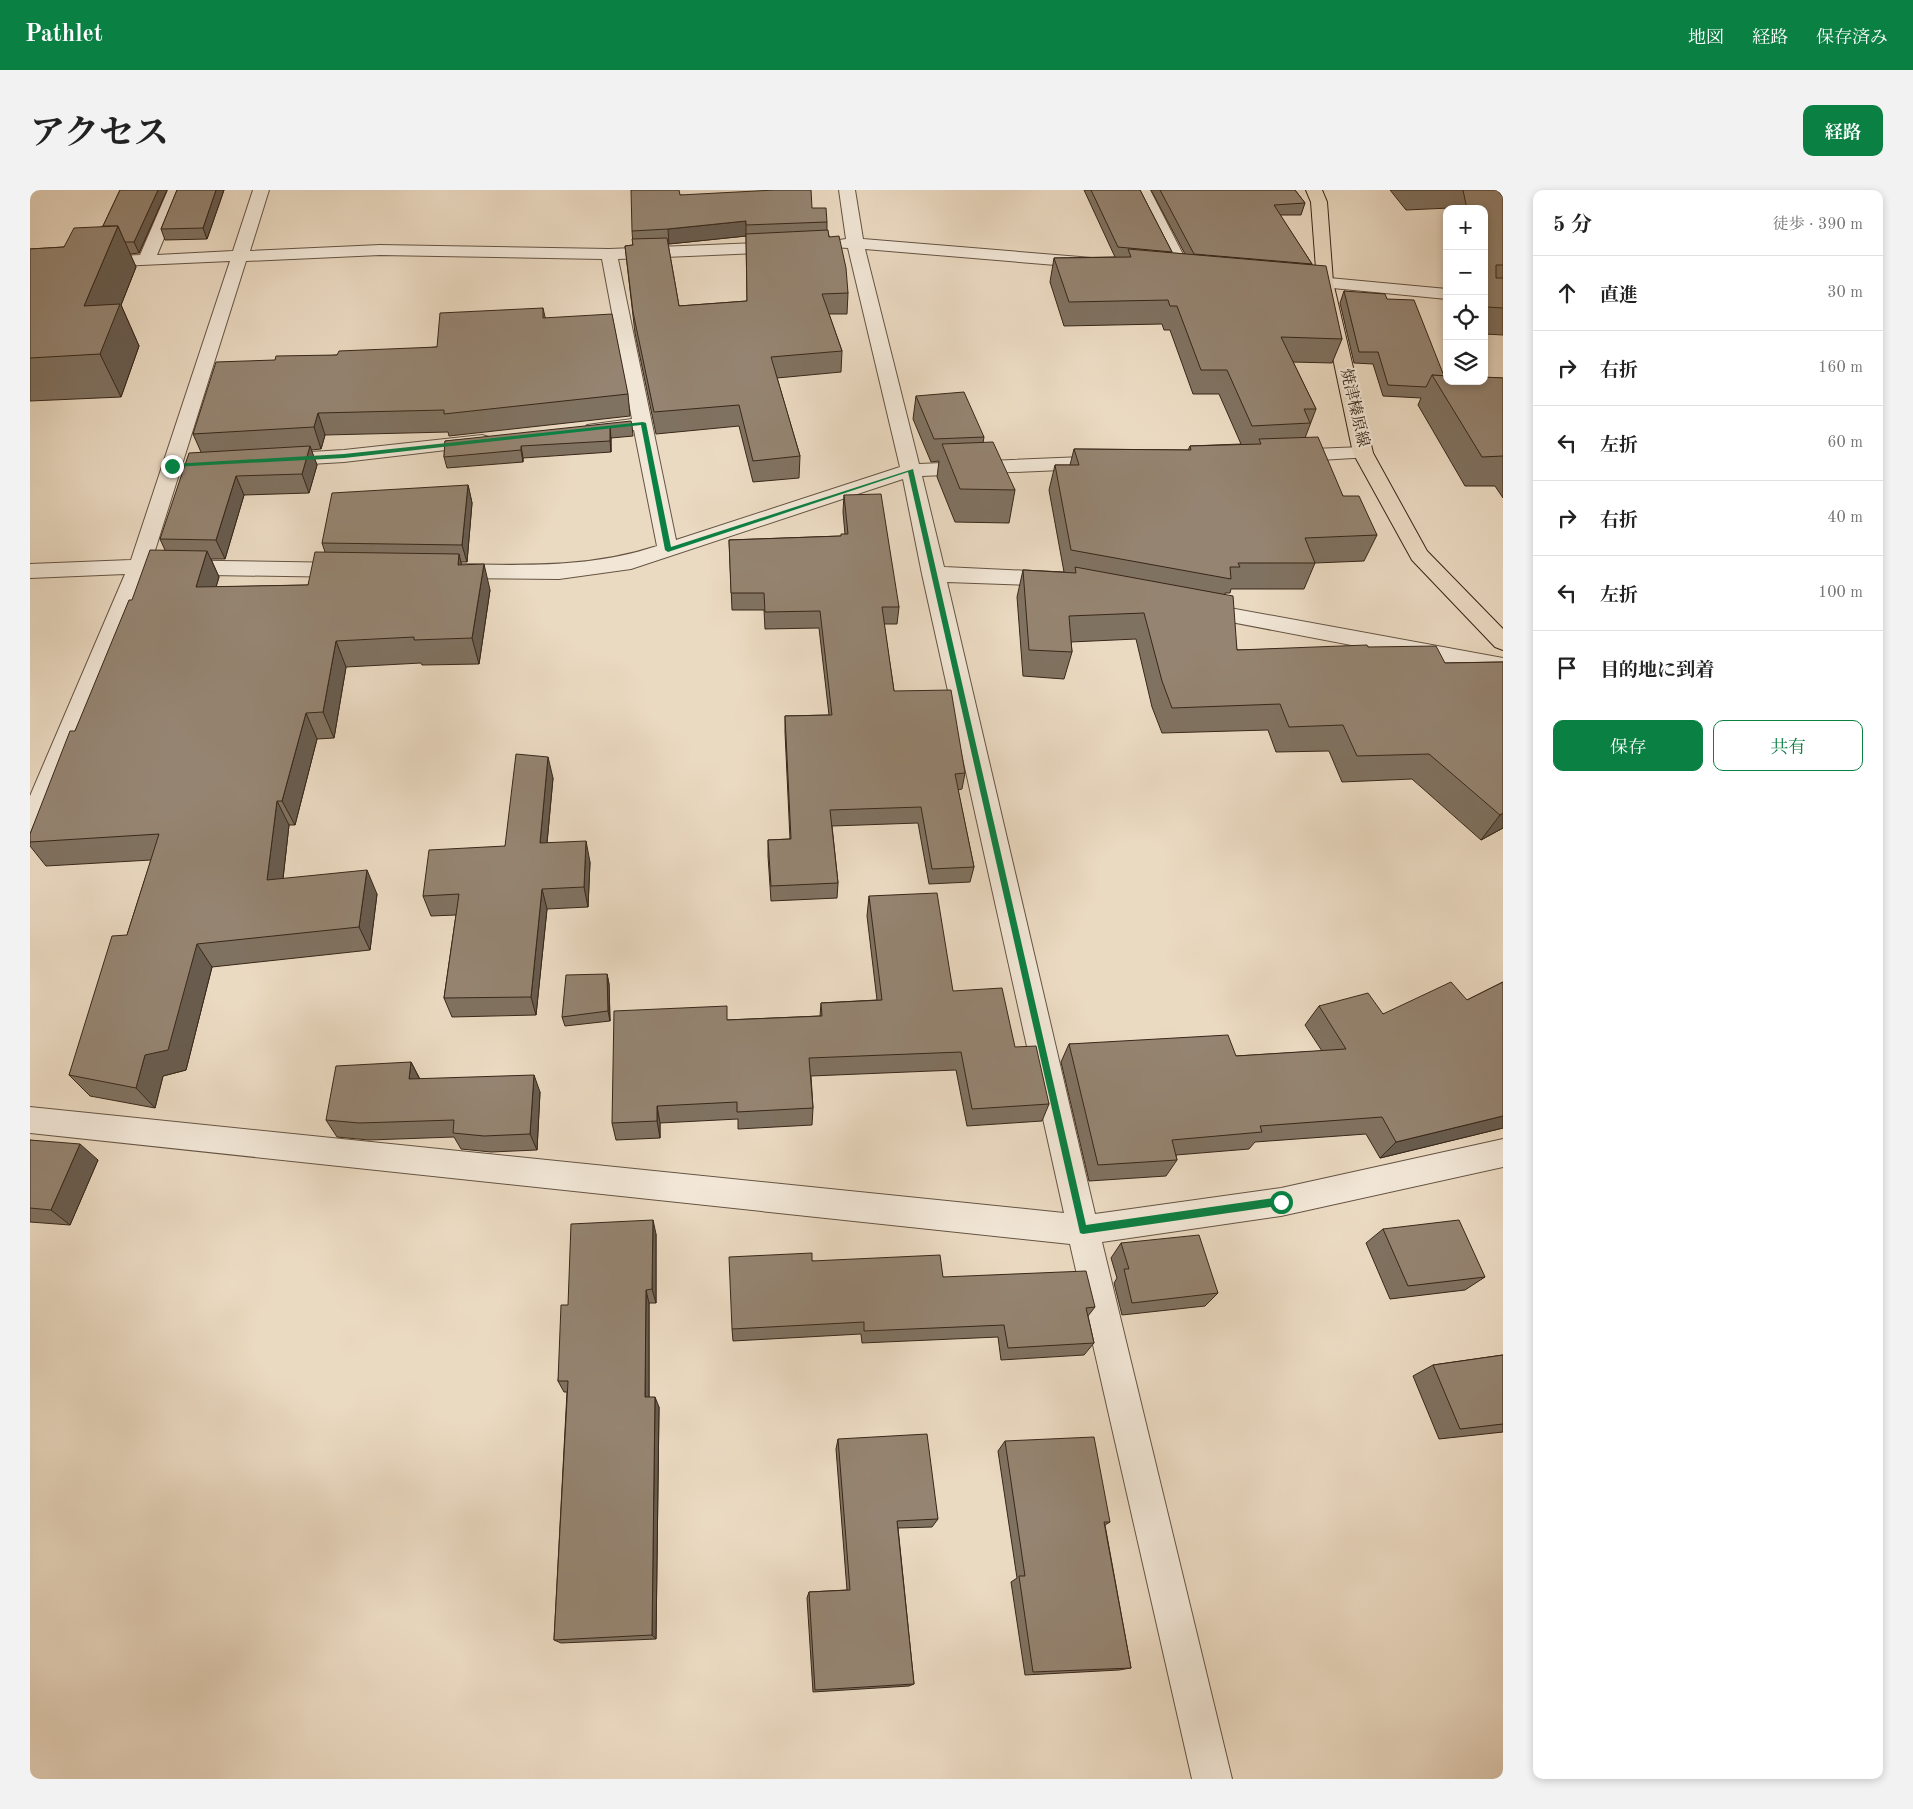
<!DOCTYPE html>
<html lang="ja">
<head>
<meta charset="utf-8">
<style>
  body { margin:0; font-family:"Old Standard TT","Noto Serif JP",serif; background:#f2f2f2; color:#222 }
  .controls { position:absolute; right:15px; top:15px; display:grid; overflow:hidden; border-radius:10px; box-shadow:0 2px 8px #0003 }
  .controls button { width:45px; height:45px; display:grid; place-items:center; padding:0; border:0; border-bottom:1px solid #e0e0e0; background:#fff; color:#222; font:25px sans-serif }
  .stop { position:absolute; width:15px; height:15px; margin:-11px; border:4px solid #0b8043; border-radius:50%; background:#fff }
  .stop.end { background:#0b8043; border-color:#fff; box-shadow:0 1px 5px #0008 }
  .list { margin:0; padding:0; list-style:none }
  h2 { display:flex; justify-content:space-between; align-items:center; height:65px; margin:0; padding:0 20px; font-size:21px }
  h2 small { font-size:16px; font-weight:400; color:#767676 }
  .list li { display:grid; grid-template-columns:32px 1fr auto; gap:15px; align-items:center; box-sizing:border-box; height:75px; padding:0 20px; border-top:1px solid #e0e0e0 }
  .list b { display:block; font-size:19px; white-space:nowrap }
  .list em { font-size:16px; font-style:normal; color:#767676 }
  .actions { display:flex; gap:10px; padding:15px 20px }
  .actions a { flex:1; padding:11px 0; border:1px solid #0b8043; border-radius:10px; text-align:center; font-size:18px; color:#0b8043 }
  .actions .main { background:#0b8043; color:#fff }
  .icon { flex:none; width:28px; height:28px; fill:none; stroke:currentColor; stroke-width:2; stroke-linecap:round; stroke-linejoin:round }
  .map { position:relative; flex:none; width:1473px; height:1589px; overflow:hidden; border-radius:10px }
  header { display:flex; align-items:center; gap:30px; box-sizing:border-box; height:70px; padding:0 25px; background:#0b8043; color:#fff }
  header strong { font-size:24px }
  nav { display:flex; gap:28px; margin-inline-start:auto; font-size:18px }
  .intro { display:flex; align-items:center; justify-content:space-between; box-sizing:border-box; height:120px; padding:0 30px }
  h1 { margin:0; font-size:35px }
  .button { padding:12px 22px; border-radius:10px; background:#0b8043; color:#fff; font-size:18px; font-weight:700 }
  main { display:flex; gap:30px; padding:0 30px }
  aside { flex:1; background:#fff; border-radius:10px; box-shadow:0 2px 8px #0003 }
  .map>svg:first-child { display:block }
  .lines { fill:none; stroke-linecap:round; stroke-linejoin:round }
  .minor-casing { stroke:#655443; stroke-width:2 }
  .major-casing { stroke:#382719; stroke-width:2 }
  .minor { fill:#f2e7d7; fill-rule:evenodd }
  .major { fill:#ebdac2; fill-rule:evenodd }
  .wall { fill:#807261; stroke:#382719; fill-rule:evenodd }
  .shaded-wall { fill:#685c4f; stroke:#382719 }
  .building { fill:#958471; stroke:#382719 }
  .route { fill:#0b8043 }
  .labels { text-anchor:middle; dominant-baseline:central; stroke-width:4.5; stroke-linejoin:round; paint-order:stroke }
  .far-street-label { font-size:16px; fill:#382719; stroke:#f2e7d7 }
</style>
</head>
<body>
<header>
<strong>Pathlet</strong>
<nav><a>地図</a><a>経路</a><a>保存済み</a></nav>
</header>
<div class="intro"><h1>アクセス</h1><a class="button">経路</a></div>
<main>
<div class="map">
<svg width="1473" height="1589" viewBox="0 0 1473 1589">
  <rect width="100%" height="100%" fill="#ebdac2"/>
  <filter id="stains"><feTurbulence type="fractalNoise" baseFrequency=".004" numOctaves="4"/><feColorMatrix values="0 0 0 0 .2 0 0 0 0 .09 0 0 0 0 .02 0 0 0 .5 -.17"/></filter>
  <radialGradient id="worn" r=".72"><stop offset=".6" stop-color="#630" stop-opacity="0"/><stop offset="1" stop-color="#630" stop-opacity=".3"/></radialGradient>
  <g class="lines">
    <defs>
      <g id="minor">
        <path d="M138,0H154L127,65L203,61L223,0H239L220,61L350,55L579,59L753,52L759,54L761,57L759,60L753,62L588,69L646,350L870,277L818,58L802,57L800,54L802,51L816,49L809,0H825L833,49L1062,68L1068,69L1070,73L1068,77L1062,78L835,59L889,274L1077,266L1084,268L1087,272L1084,276L1077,278L892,286L914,377L1001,381L1037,388L1040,393L1037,398L1029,400L1001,395L917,392L1065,1024L1251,998L1473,949V977L1251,1026L1072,1052L1202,1589H1162L1040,1054L0,943V917L1034,1023L892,384L873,289L601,379L529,389L418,388L410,386L407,381L410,376L418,374C490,375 557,379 627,356L604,240L564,245L557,243L554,239L557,235L602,229L572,69L350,65L216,71L122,370L318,373L326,375L329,380L326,385L318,387L117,384L13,635L9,642L0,645V606L95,384L0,388V374L101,370L200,71L0,80V70L110,65Z"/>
        <polygon points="1104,0 1120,0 1161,80 1159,84 1147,84 1145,80"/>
        <polygon points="1267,85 1417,99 1417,109 1261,94 1259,90 1261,86"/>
        <polygon points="452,245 459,247 462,251 459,255 314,272 246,276 239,274 236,270 239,266 246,264 314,260"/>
        <polygon points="1333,257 1340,259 1343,263 1340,267 1257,272 1250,270 1247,266 1250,262 1257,260"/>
        <polygon points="1167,412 1473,468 1473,484 1159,424 1156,419 1159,414"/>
      </g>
      <polygon id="major" points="1276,0 1292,0 1297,12 1303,92 1343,263 1397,361 1473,439 1473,460 1465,457 1382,370 1323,263 1287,92 1281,12"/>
    </defs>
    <use href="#minor" class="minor-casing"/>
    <use href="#major" class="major-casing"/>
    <use href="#minor" class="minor"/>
    <use href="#major" class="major"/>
  </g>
  <g class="wall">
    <polygon points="90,0 137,0 109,63 100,64 106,77 91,115 109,156 91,207 0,211 0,59 34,57 73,36"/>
    <polygon points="147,0 194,0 177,49 135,50 131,39"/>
    <polygon points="1054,0 1110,0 1142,62 1141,63 1155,64 1121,0 1265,0 1275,13 1271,25 1250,25 1282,74 1312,149 1302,173 1263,172 1286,219 1275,248 1313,306 1347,345 1334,371 1285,373 1274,399 1201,399 1200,403 1195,403 1195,405 1207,460 1338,457 1415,473 1473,472 1473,638 1451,650 1382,589 1312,592 1299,561 1246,562 1238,540 1132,543 1122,517 1106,449 1041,452 1042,462 1034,489 993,486 987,407 993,380 1034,382 1019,300 1025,275 1040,275 1044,259 1158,260 1160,256 1211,254 1189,204 1163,204 1140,140 1134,140 1132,134 1034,136 1020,92 1024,68 1085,67"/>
    <polygon points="1360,0 1467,0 1473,7 1473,145 1454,144 1454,19 1420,19 1420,18 1376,20"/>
    <path d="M650,5L782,18L797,32V40L818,103L817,124H799L812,161L811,182L747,188L770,266L769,288L723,292L709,236L626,244L605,143L595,56L603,55L602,41ZM716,46L717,111L649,116L638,54Z"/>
    <polygon points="1314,101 1357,109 1414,186 1473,188 1473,308 1465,296 1435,296 1388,215 1391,208 1353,206 1343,174 1324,173 1310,113"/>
    <polygon points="513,118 515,127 598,204 600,226 419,246 418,242 295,245 291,259 281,260 287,275 279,303 214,305 195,369 181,369 189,387 186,397 278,395 295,362 292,353 438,295 442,313 437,372 431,372 431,375 460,400 449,474 392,475 391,473 316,477 304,548 287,549 265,635 259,635 253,689 347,704 340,760 182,777 156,880 133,886 125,918 60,906 39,885 97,745 121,670 16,676 0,656 0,644 45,541 135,360 130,349 171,262 163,244 245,170 407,157"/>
    <polygon points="886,206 954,247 953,253 985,300 979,333 925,332 907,287 909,271 901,272 883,229"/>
    <polygon points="602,235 603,246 581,248 581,262 493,268 493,272 417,278 414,267 415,251"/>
    <polygon points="814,305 869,417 867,434 854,434 864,501 935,583 932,599 928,600 944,677 940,692 899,694 888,633 802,636 808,693 807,708 741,711 738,666 738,650 760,649 755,542 755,526 799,525 789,438 735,439 734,420 702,420 699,350 811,346 815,344 813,322"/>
    <polygon points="523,588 517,653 560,672 558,717 517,719 506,825 422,827 414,808 426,725 401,726 393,706 475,656"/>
    <polygon points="839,706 923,801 985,857 1019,914 1012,931 937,936 926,880 781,886 783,918 782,935 708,939 708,929 630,933 630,948 586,950 582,933 697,830 790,826 791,813 847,810 837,726"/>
    <polygon points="577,784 579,794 580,831 535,836 532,827"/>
    <polygon points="1473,792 1473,938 1350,968 1336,944 1225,952 1219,959 1146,965 1147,970 1136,986 1059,991 1031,872 1039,854 1206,866 1292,861 1275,835 1289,816 1353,824 1437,810"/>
    <polygon points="381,872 390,889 510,902 507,960 461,962 431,959 424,947 339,950 307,947 296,930"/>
    <polygon points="0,950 68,970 40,1035 0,1032"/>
    <polygon points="1353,1039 1455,1087 1435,1100 1360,1109 1336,1053"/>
    <polygon points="626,1044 626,1113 619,1113 619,1207 629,1217 626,1449 531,1453 524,1450 537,1202 534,1202 528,1191 538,1115"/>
    <polygon points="1091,1053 1188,1103 1175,1116 1092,1125 1084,1093 1087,1088 1081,1068"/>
    <polygon points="782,1071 913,1087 1065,1117 1058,1126 1064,1153 1054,1165 971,1170 968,1147 832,1153 831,1144 703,1151 702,1139"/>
    <polygon points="1473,1165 1473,1242 1409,1249 1383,1186 1403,1175"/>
    <polygon points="808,1249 908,1329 902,1337 868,1338 884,1494 879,1496 783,1502 777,1408 779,1402 817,1400 806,1259"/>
    <polygon points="975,1251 1080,1332 1075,1335 1101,1478 1089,1480 995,1485 981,1392 987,1388 968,1261"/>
  </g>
  <g class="shaded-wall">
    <polygon points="128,0 137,0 109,63 104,52"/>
    <polygon points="186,0 194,0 177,49 173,38"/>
    <polygon points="716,31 716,46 639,54 638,39"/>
    <polygon points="88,36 106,77 91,115 109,156 91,207 70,164 54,116"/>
    <polygon points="288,223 295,245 291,259 284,237"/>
    <polygon points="580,237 581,248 581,262 580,251"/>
    <polygon points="280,256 287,275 279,303 272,284"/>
    <polygon points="491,256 493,268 493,272 491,260"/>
    <polygon points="206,286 214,305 195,369 186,350"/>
    <polygon points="438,295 442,313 437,372 432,355"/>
    <polygon points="177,361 189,387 178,423 166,397"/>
    <polygon points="429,364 435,390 428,375"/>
    <polygon points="454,374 460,400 449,474 442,448"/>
    <polygon points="306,451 316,477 304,548 293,522"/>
    <polygon points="276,523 287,549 265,635 252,611"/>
    <polygon points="518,567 523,588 515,674 510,653"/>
    <polygon points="247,611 259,635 250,714 237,690"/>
    <polygon points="1473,623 1473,638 1451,650 1470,625"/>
    <polygon points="556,651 560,672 558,717 554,697"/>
    <polygon points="337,680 347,704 340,760 329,737"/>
    <polygon points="512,699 517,719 506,825 501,807"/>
    <polygon points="167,754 182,777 156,880 133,886 125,918 106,898 115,865"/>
    <polygon points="577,784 579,794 580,831 578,821"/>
    <polygon points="381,872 390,890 379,889"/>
    <polygon points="504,885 510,902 507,960 500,944"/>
    <polygon points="627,916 630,933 630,948 627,931"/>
    <polygon points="1473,926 1473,938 1350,968 1366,952"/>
    <polygon points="50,954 68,970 40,1035 21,1020"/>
    <polygon points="623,1030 626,1044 626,1113 622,1099"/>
    <polygon points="616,1100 619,1113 619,1218 615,1207"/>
    <polygon points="625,1207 629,1217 626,1449 622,1445"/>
  </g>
  <g class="building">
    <polygon points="90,0 128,0 104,52 95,52 88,36 73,36"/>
    <polygon points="147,0 186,0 173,38 131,39"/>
    <polygon points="601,0 649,0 650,5 745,0 781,0 782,18 796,18 797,32 716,35 716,31 638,39 602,41"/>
    <polygon points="1061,0 1110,0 1142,62 1088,57"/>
    <polygon points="1130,0 1265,0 1275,13 1244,15 1282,74 1164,64"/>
    <polygon points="1433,0 1467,0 1473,7 1473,75 1466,75 1466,88 1473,88 1473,118 1457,117 1454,103 1454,19 1437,19"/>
    <polygon points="88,36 54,116 90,114 70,164 0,168 0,59 34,57 44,38"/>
    <polygon points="798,40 799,47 809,46 816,78 818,103 792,104 812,161 741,167 770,266 723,271 709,215 624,222 603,122 595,56 603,55 602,49 637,48 649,116 717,111 716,44"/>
    <polygon points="1098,59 1296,76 1312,149 1251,147 1286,219 1274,219 1280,233 1222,236 1197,180 1171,180 1147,116 1140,116 1138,110 1039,112 1024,68 1101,67"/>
    <polygon points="1314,101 1355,104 1357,109 1384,110 1414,186 1402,185 1396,197 1358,195 1348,162 1329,162"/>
    <polygon points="513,118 513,128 582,124 598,204 414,224 414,220 288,223 284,237 163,244 186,172 245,170 246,166 307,165 309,161 407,157 410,123"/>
    <polygon points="1402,185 1417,186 1417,191 1454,191 1454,187 1473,188 1473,266 1452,267"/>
    <polygon points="934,202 954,247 904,249 886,206"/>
    <polygon points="601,231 602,235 580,237 580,251 491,256 491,260 414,267 415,251"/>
    <polygon points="1288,247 1313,306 1329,306 1347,345 1275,348 1285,373 1208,373 1210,377 1200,377 1201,389 1041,360 1025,275 1049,275 1044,259 1161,260 1160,256 1231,254 1229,249"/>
    <polygon points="963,252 985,300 930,299 912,254"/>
    <polygon points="280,256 272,284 206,286 186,350 130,349 159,263"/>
    <polygon points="438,295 432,355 292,353 302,303"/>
    <polygon points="851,304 869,417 852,417 864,501 921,500 935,583 925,584 944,677 902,679 891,617 800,620 808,693 741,696 738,650 761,649 755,526 802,525 790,421 735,422 734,403 701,403 699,350 811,346 811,344 818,344 814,305"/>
    <polygon points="120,360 177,361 166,397 278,395 285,362 429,364 428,375 454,374 442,448 384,450 384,447 306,451 293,522 276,523 252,611 247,611 237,690 337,680 329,737 167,754 138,860 115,865 106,898 39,885 82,746 97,745 129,644 0,652 0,644 40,541 45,541 99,410 102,410"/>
    <polygon points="1045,377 1203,406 1207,460 1337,455 1338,457 1406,456 1415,473 1473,472 1473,623 1470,625 1399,564 1327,566 1313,535 1259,537 1250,514 1142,518 1132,491 1114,423 1039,426 1042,462 999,460 993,380 1046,383"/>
    <polygon points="486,564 518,567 510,653 556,651 554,697 512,699 501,807 414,808 429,704 393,706 399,660 475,656"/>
    <polygon points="907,703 923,801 972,798 985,857 1006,856 1019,914 942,919 931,862 779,868 783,918 707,922 707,912 627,916 627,931 582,933 584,821 697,816 697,830 792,826 791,813 852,810 839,706"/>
    <polygon points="577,784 578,821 532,827 536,785"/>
    <polygon points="1421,792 1437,810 1473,792 1473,926 1366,952 1352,927 1230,936 1232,942 1142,950 1147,970 1068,975 1039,854 1198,845 1206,866 1316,859 1289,816 1338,803 1353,824"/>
    <polygon points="381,872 379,889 504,885 500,944 454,946 423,943 424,930 329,933 296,930 306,876"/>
    <polygon points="0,950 50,954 21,1020 0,1018"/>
    <polygon points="623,1030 622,1099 616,1100 615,1207 625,1207 622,1445 524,1450 538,1191 528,1191 531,1115 538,1115 541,1034"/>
    <polygon points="1429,1030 1455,1087 1378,1096 1353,1039"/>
    <polygon points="1169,1045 1188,1103 1102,1113 1094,1079 1099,1079 1091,1053"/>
    <polygon points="782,1063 782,1071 910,1065 913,1087 1056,1081 1065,1117 1056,1118 1064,1153 978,1158 974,1135 834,1141 834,1132 702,1139 699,1067"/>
    <polygon points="1473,1165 1473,1234 1430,1239 1403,1175"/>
    <polygon points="897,1244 908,1329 867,1331 884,1494 785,1500 779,1402 820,1400 808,1249"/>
    <polygon points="1064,1247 1080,1332 1074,1332 1101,1478 1003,1482 989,1386 995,1386 975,1251"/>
  </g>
  <polygon class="route" points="613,232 616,233 641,357 883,279 1056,1035 1251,1007 1255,1012 1254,1015 1053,1044 1050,1043 878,282 638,362 635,360 611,235 314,268 142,277 139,276 142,274 314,264"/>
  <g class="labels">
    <g class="far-street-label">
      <text transform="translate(1324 218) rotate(77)">焼津榛原線</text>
    </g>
  </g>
  <rect width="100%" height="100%" filter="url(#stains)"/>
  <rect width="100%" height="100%" fill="url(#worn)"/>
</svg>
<div class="controls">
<button>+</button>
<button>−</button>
<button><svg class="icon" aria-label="locate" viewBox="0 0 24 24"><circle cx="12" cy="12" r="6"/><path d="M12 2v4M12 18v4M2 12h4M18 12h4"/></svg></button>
<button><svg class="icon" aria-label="layers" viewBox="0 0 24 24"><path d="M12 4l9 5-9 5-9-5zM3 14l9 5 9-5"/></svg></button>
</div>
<div class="stop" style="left:1251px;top:1012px"></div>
<div class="stop end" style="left:142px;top:276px"></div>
</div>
<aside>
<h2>5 分<small>徒歩 · 390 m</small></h2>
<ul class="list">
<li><svg class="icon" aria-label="ahead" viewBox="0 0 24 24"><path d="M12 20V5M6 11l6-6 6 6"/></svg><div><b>直進</b></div><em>30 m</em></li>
<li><svg class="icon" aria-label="right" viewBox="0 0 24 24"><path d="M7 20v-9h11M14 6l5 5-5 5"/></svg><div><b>右折</b></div><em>160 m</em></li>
<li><svg class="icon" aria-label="left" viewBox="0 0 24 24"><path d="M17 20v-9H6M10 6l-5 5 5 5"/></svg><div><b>左折</b></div><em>60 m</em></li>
<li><svg class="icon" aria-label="right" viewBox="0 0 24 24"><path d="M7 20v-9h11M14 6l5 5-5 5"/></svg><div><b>右折</b></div><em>40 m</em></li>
<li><svg class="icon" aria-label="left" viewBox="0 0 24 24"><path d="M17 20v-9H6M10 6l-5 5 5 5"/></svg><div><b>左折</b></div><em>100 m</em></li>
<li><svg class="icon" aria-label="arrive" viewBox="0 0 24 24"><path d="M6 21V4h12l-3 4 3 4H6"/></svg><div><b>目的地に到着</b></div></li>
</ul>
<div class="actions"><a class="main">保存</a><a>共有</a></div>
</aside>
</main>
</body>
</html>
